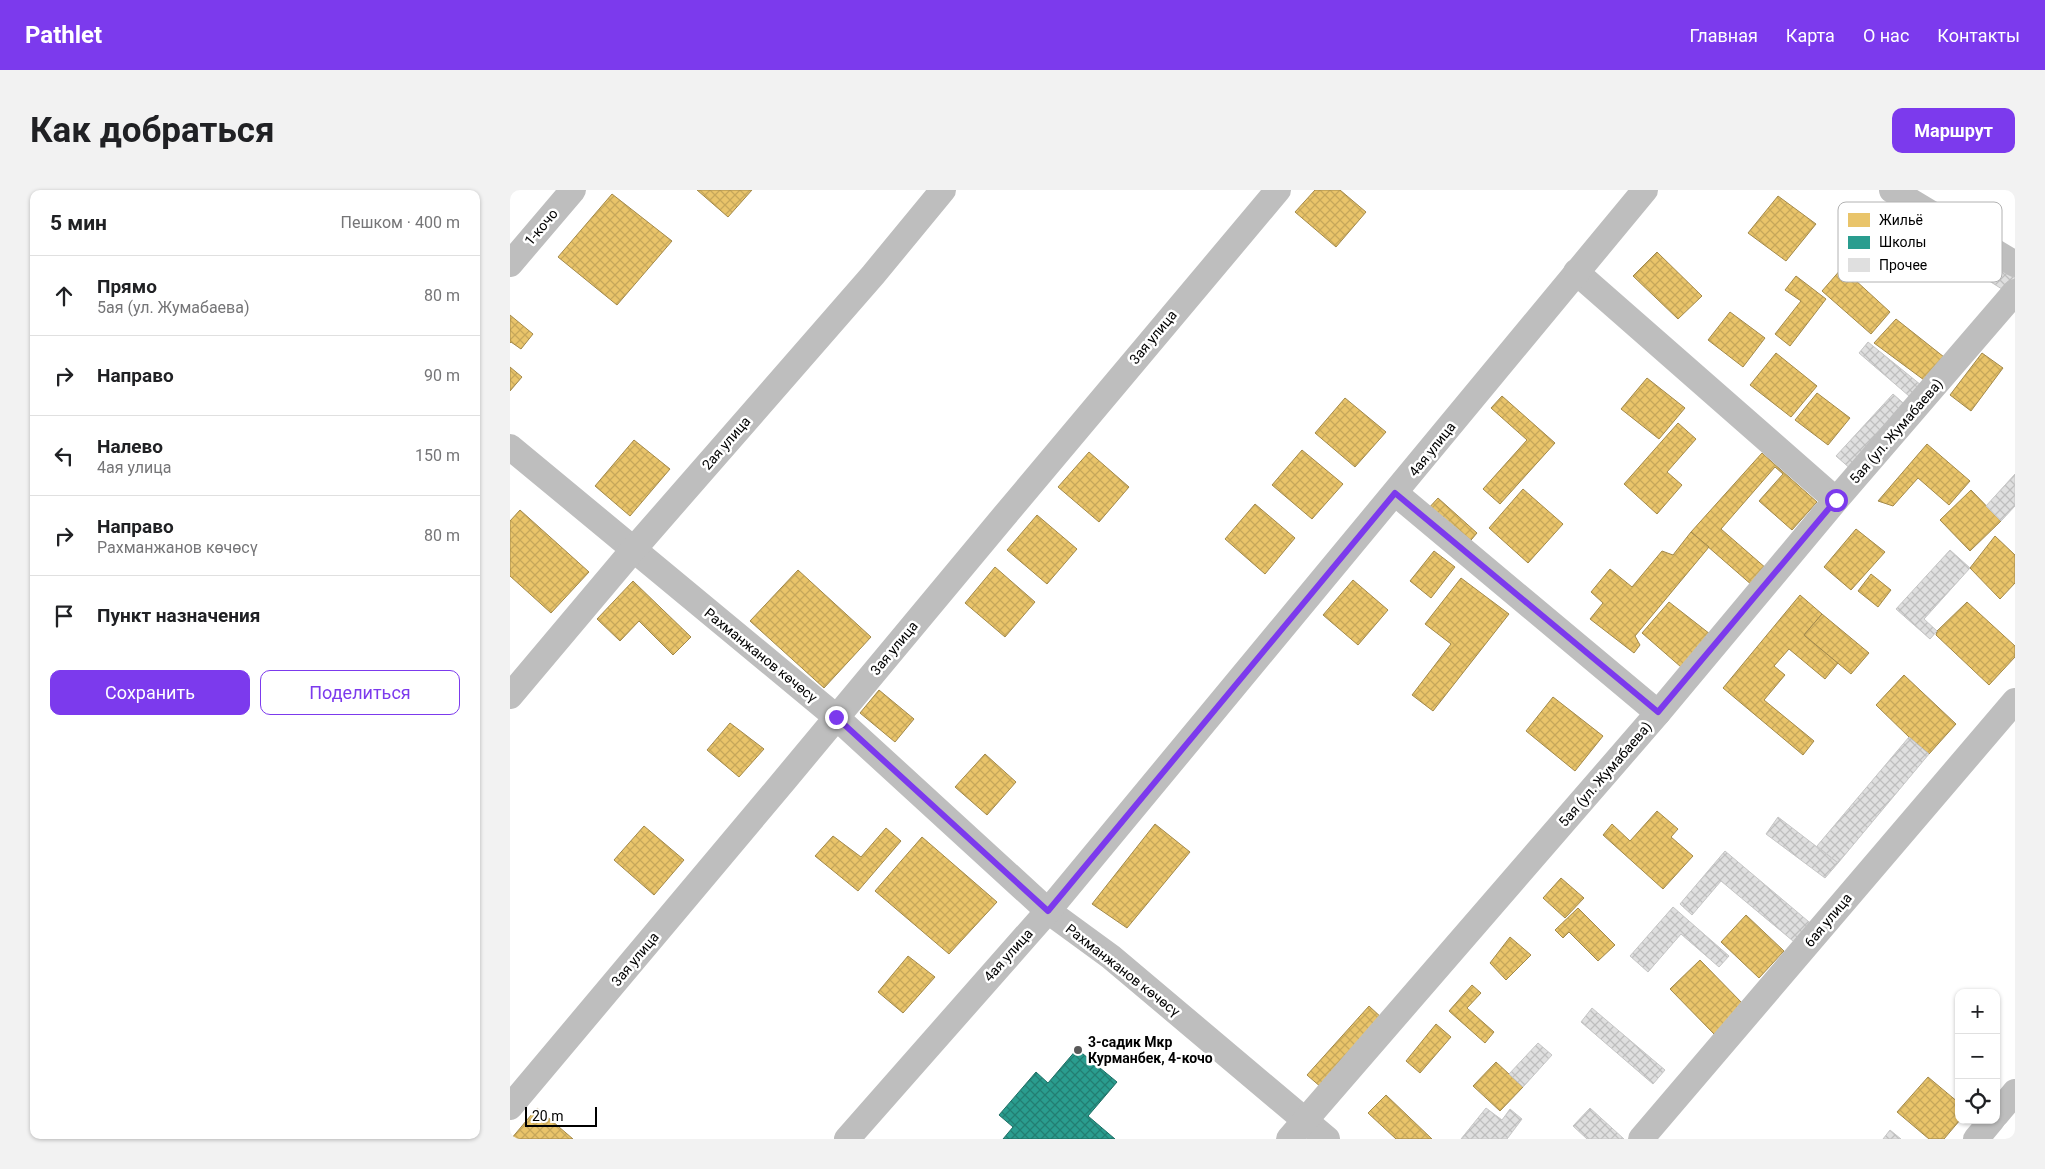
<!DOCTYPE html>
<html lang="ru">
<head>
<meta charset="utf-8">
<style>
  body { margin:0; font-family:Roboto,sans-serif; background:#f2f2f2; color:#202124 }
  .controls { position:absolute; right:15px; bottom:15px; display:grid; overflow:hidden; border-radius:10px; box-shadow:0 1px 4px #0004 }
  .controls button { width:45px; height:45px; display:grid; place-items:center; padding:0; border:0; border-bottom:1px solid #e0e0e0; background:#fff; color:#202124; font:25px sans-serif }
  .scale { position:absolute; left:15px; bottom:12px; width:72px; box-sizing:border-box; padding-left:5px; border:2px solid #000; border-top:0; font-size:14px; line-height:18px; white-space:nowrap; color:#000; -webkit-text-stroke:4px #fff; paint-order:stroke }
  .stop { position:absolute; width:15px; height:15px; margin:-11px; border:4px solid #7c3aed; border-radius:50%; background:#fff }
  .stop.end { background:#7c3aed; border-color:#fff; box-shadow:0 1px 5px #0008 }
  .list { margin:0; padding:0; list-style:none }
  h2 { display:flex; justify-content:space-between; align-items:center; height:65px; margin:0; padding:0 20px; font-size:21px }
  h2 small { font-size:16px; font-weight:400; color:#757577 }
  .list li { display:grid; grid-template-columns:32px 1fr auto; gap:15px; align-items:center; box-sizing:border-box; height:80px; padding:0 20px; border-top:1px solid #e0e0e0 }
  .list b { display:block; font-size:19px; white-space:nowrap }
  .list p { margin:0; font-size:16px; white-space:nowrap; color:#757577 }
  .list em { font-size:16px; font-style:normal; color:#757577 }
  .actions { display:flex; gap:10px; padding:15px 20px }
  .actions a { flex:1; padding:11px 0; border:1px solid #7c3aed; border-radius:10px; text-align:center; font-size:18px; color:#7c3aed }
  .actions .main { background:#7c3aed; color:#fff }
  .icon { flex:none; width:28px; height:28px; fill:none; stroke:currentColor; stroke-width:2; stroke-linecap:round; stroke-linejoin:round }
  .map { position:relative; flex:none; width:1505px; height:949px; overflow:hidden; border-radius:10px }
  header { display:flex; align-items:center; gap:30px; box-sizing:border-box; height:70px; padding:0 25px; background:#7c3aed; color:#fff }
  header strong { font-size:24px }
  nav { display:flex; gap:28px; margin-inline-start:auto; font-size:18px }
  .intro { display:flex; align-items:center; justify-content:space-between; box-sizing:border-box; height:120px; padding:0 30px }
  h1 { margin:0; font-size:35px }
  .button { padding:12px 22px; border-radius:10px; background:#7c3aed; color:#fff; font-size:18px; font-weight:700 }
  main { display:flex; gap:30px; padding:0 30px }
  aside { flex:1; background:#fff; border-radius:10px; box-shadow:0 1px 4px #0004 }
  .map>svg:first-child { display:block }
  .homes { fill:url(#homes-cross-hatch); stroke:#a3894a }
  .schools { fill:url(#schools-cross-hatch); stroke:#1d6e64 }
  .building { fill:url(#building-cross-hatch); stroke:#c6c6c6 }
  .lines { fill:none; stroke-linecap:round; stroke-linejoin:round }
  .minor { stroke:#bebebe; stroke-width:26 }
  .route { stroke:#7c3aed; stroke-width:6 }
  .poi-dot { fill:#595959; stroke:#fff; stroke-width:2 }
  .labels { text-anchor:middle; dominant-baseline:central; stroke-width:5; stroke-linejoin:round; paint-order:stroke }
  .street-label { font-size:14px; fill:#000; stroke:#fff }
  .poi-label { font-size:14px; font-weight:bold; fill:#000; stroke:#fff; text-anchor:start }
  .key { fill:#fff; stroke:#b2b2b2; stroke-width:1 }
  .key-label { font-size:14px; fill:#000 }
</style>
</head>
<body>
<header>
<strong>Pathlet</strong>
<nav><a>Главная</a><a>Карта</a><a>О нас</a><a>Контакты</a></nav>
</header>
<div class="intro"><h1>Как добраться</h1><a class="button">Маршрут</a></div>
<main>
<aside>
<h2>5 мин<small>Пешком · 400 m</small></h2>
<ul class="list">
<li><svg class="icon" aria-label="ahead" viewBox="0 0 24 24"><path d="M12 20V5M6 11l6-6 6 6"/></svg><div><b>Прямо</b><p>5ая (ул. Жумабаева)</p></div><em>80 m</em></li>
<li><svg class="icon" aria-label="right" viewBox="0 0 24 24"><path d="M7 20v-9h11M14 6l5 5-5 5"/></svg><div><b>Направо</b></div><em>90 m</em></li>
<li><svg class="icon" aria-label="left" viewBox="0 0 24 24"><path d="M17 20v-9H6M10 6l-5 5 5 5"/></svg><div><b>Налево</b><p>4ая улица</p></div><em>150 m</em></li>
<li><svg class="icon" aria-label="right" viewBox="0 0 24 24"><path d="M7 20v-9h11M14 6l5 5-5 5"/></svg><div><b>Направо</b><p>Рахманжанов көчөсү</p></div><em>80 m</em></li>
<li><svg class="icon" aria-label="arrive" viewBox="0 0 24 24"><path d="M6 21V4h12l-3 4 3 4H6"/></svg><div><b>Пункт назначения</b></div></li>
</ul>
<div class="actions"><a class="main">Сохранить</a><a>Поделиться</a></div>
</aside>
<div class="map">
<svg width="1505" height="949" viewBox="0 0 1505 949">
  <defs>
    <pattern id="homes-cross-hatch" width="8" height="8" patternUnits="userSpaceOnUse" patternTransform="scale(1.25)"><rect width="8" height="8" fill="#e9c46a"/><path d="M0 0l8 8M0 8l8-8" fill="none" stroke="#c6a75a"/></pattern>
    <pattern id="schools-cross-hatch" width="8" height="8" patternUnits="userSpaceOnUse" patternTransform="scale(1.25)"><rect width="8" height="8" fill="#2a9d8f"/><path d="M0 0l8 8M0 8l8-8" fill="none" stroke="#227e72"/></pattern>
    <pattern id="building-cross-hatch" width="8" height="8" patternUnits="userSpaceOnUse" patternTransform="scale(1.25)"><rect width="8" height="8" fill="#dfdfdf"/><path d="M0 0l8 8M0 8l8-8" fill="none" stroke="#bebebe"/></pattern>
  </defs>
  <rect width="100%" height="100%" fill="#fff"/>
  <g class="homes">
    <polygon points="187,0 242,0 218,27"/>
    <polygon points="805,0 830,0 856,22 826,57 785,22"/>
    <polygon points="102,4 162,51 107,115 48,67"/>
    <polygon points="1268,6 1306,34 1276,71 1238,43"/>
    <polygon points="1147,62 1192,106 1168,129 1123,86"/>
    <polygon points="1332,78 1380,122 1361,144 1312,101"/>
    <polygon points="1286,86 1316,109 1280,156 1265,144 1291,111 1275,100"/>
    <polygon points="1220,122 1255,148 1233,177 1198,150"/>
    <polygon points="0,125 23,144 11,159 1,152 0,153"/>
    <polygon points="1386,129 1434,167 1414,190 1364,153"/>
    <polygon points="1266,163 1307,196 1281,227 1240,195"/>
    <polygon points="1472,163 1493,178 1461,221 1440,205"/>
    <polygon points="0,177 12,187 0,201"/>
    <polygon points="1137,188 1175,218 1149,249 1111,219"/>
    <polygon points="1307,203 1340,228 1318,255 1285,230"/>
    <polygon points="992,206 1045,253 990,314 973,299 1017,250 981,218"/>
    <polygon points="835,208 876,242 845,277 805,243"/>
    <polygon points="1168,233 1186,249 1157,282 1172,295 1147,324 1114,294"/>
    <polygon points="124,250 160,279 120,326 85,296"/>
    <polygon points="1417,254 1460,291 1439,315 1408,288 1383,316 1368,311"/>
    <polygon points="792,260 833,294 802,329 762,295"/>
    <polygon points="579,262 619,297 589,332 548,297"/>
    <polygon points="1252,263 1307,312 1282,340 1249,311 1273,284 1265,277 1211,339 1257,379 1243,396 1181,342"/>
    <polygon points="1013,299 1053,334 1018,373 979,338"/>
    <polygon points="1461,300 1491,331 1460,361 1430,330"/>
    <polygon points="928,308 967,343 956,356 916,321"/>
    <polygon points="745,314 785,348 755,384 715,349"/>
    <polygon points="10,320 79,382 41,423 0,386 0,331"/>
    <polygon points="527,325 567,359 537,394 497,360"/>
    <polygon points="1346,339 1375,362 1341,400 1314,377"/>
    <polygon points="1181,342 1199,357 1125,446 1130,455 1124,463 1080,429 1093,413 1081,402 1100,379 1122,397 1152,361 1163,365"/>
    <polygon points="1485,346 1505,365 1505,393 1490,409 1460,378"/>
    <polygon points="924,361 945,377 921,408 900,391"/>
    <polygon points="485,377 525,412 495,447 455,413"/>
    <polygon points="288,380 361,447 314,498 240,431"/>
    <polygon points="1361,384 1381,400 1368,417 1348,401"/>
    <polygon points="951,388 999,424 923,521 902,505 941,454 915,434"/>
    <polygon points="843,390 878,420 848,455 813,425"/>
    <polygon points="123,391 181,447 163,465 129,431 110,451 87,429"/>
    <polygon points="1290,405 1312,424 1294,445 1328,473 1315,489 1279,459 1264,476 1275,485 1254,510 1304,551 1293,565 1213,498"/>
    <polygon points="1159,412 1200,444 1171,477 1132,443"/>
    <polygon points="1457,412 1505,456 1505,467 1479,495 1426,445 1427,441"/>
    <polygon points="1312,424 1359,463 1341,484 1294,445"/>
    <polygon points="1394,485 1446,534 1419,564 1399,547 1366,515"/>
    <polygon points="369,500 404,529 385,552 350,523"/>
    <polygon points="1043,507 1093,546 1065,581 1016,541"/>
    <polygon points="220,533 254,559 229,587 197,560"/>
    <polygon points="475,564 506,592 477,625 445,597"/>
    <polygon points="1147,621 1168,639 1161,647 1183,666 1153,699 1093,645 1102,634 1120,651"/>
    <polygon points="645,634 680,662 617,738 582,714"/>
    <polygon points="134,636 174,670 144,705 104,670"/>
    <polygon points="376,638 391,651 348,701 305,666 323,646 351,667"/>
    <polygon points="412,647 487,712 439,764 365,701"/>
    <polygon points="1051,688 1074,708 1055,728 1033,708"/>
    <polygon points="1068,718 1105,755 1088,771 1059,742 1053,748 1045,740"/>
    <polygon points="1236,725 1274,761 1249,788 1211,752"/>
    <polygon points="1000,747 1021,765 996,790 980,773"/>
    <polygon points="398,766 425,787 393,823 368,802"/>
    <polygon points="1190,770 1234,815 1204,844 1160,799"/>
    <polygon points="962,795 971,803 957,818 984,842 975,853 939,821"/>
    <polygon points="859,816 873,829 812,898 797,885"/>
    <polygon points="926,834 941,847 910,883 896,871"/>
    <polygon points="986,872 1013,897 990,921 963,896"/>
    <polygon points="1418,887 1449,913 1450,930 1434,949 1419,949 1387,922"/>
    <polygon points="876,905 922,949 886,949 858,923"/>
    <polygon points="27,918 63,949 1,949"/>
  </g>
  <polygon class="schools" points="567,859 607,892 578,926 605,949 493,949 503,937 489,925 526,882 538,893"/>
  <g class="building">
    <polygon points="1442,48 1505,88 1495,101 1432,61"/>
    <polygon points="1358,152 1411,195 1399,206 1349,163"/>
    <polygon points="1383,204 1400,219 1342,280 1326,266"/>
    <polygon points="1505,284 1505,316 1491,331 1476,316"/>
    <polygon points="1440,360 1460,378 1414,429 1427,441 1420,449 1386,419"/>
    <polygon points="1399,547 1419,564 1328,673 1307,656"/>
    <polygon points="1268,627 1328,673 1315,688 1256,644"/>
    <polygon points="1215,661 1305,737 1289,756 1211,691 1182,725 1170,714"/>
    <polygon points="1163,717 1219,766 1209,777 1171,744 1138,782 1120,766"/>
    <polygon points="1082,818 1155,880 1143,894 1071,832"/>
    <polygon points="1028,853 1042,865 1013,897 999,884"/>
    <polygon points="976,918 992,930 1000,919 1012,929 997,949 951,949"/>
    <polygon points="1080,918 1114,949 1077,949 1063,936"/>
    <polygon points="1380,940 1391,949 1373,949"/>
  </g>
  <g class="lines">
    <g class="minor">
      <polyline points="1382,0 1505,74"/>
      <polyline points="0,74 63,0"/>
      <polyline points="1066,82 1326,310"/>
      <polyline points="0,257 326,527 538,721 601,767 817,949"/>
      <polyline points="885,303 1148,523"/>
      <polyline points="0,506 123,360 363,85 433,0"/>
      <path d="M0,917C258,613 510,304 768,0"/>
      <polyline points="1486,925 1505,902"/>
      <polyline points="337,949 538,721 1135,0"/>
      <polyline points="779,949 1148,523 1326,310 1505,102"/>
      <polyline points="1131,949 1505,511"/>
      <polyline points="1466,949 1482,930"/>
    </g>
  </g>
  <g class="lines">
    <polyline class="route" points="326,527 538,721 885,303 1148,522 1326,310"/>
  </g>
  <circle class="poi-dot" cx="568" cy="860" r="5"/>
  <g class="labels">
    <g class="street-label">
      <text transform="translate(31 37) rotate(-50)">1-кочо</text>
      <text transform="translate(643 147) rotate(-50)">3ая улица</text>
      <text transform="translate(1386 241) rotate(-49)">5ая (ул. Жумабаева)</text>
      <text transform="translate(216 253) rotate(-49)">2ая улица</text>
      <text transform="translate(922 259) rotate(-51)">4ая улица</text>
      <text transform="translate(384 458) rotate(-50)">3ая улица</text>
      <text transform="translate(251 465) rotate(39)">Рахманжанов көчөсү</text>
      <text transform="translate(1095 584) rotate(-49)">5ая (ул. Жумабаева)</text>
      <text transform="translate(1318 730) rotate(-50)">6ая улица</text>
      <text transform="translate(498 765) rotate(-48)">4ая улица</text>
      <text transform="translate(125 769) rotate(-50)">3ая улица</text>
      <text transform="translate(613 780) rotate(38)">Рахманжанов көчөсү</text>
    </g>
    <g class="poi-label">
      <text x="578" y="852">3-садик Мкр<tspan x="578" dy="16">Курманбек, 4-кочо</tspan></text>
    </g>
  </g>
  <rect x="1328" y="12" width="164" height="80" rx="8" class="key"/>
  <rect x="1338" y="23" width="22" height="14" fill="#e9c46a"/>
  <rect x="1338" y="46" width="22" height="13" fill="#2a9d8f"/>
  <rect x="1338" y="68" width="22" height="14" fill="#dfdfdf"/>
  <g class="key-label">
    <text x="1369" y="35">Жильё</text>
    <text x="1369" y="57">Школы</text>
    <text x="1369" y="80">Прочее</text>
  </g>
</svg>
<div class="controls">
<button>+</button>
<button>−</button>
<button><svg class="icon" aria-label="locate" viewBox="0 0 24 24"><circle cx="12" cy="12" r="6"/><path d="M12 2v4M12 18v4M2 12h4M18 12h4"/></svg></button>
</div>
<div class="scale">20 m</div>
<div class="stop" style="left:1326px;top:310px"></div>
<div class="stop end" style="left:326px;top:527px"></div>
</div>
</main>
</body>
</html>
